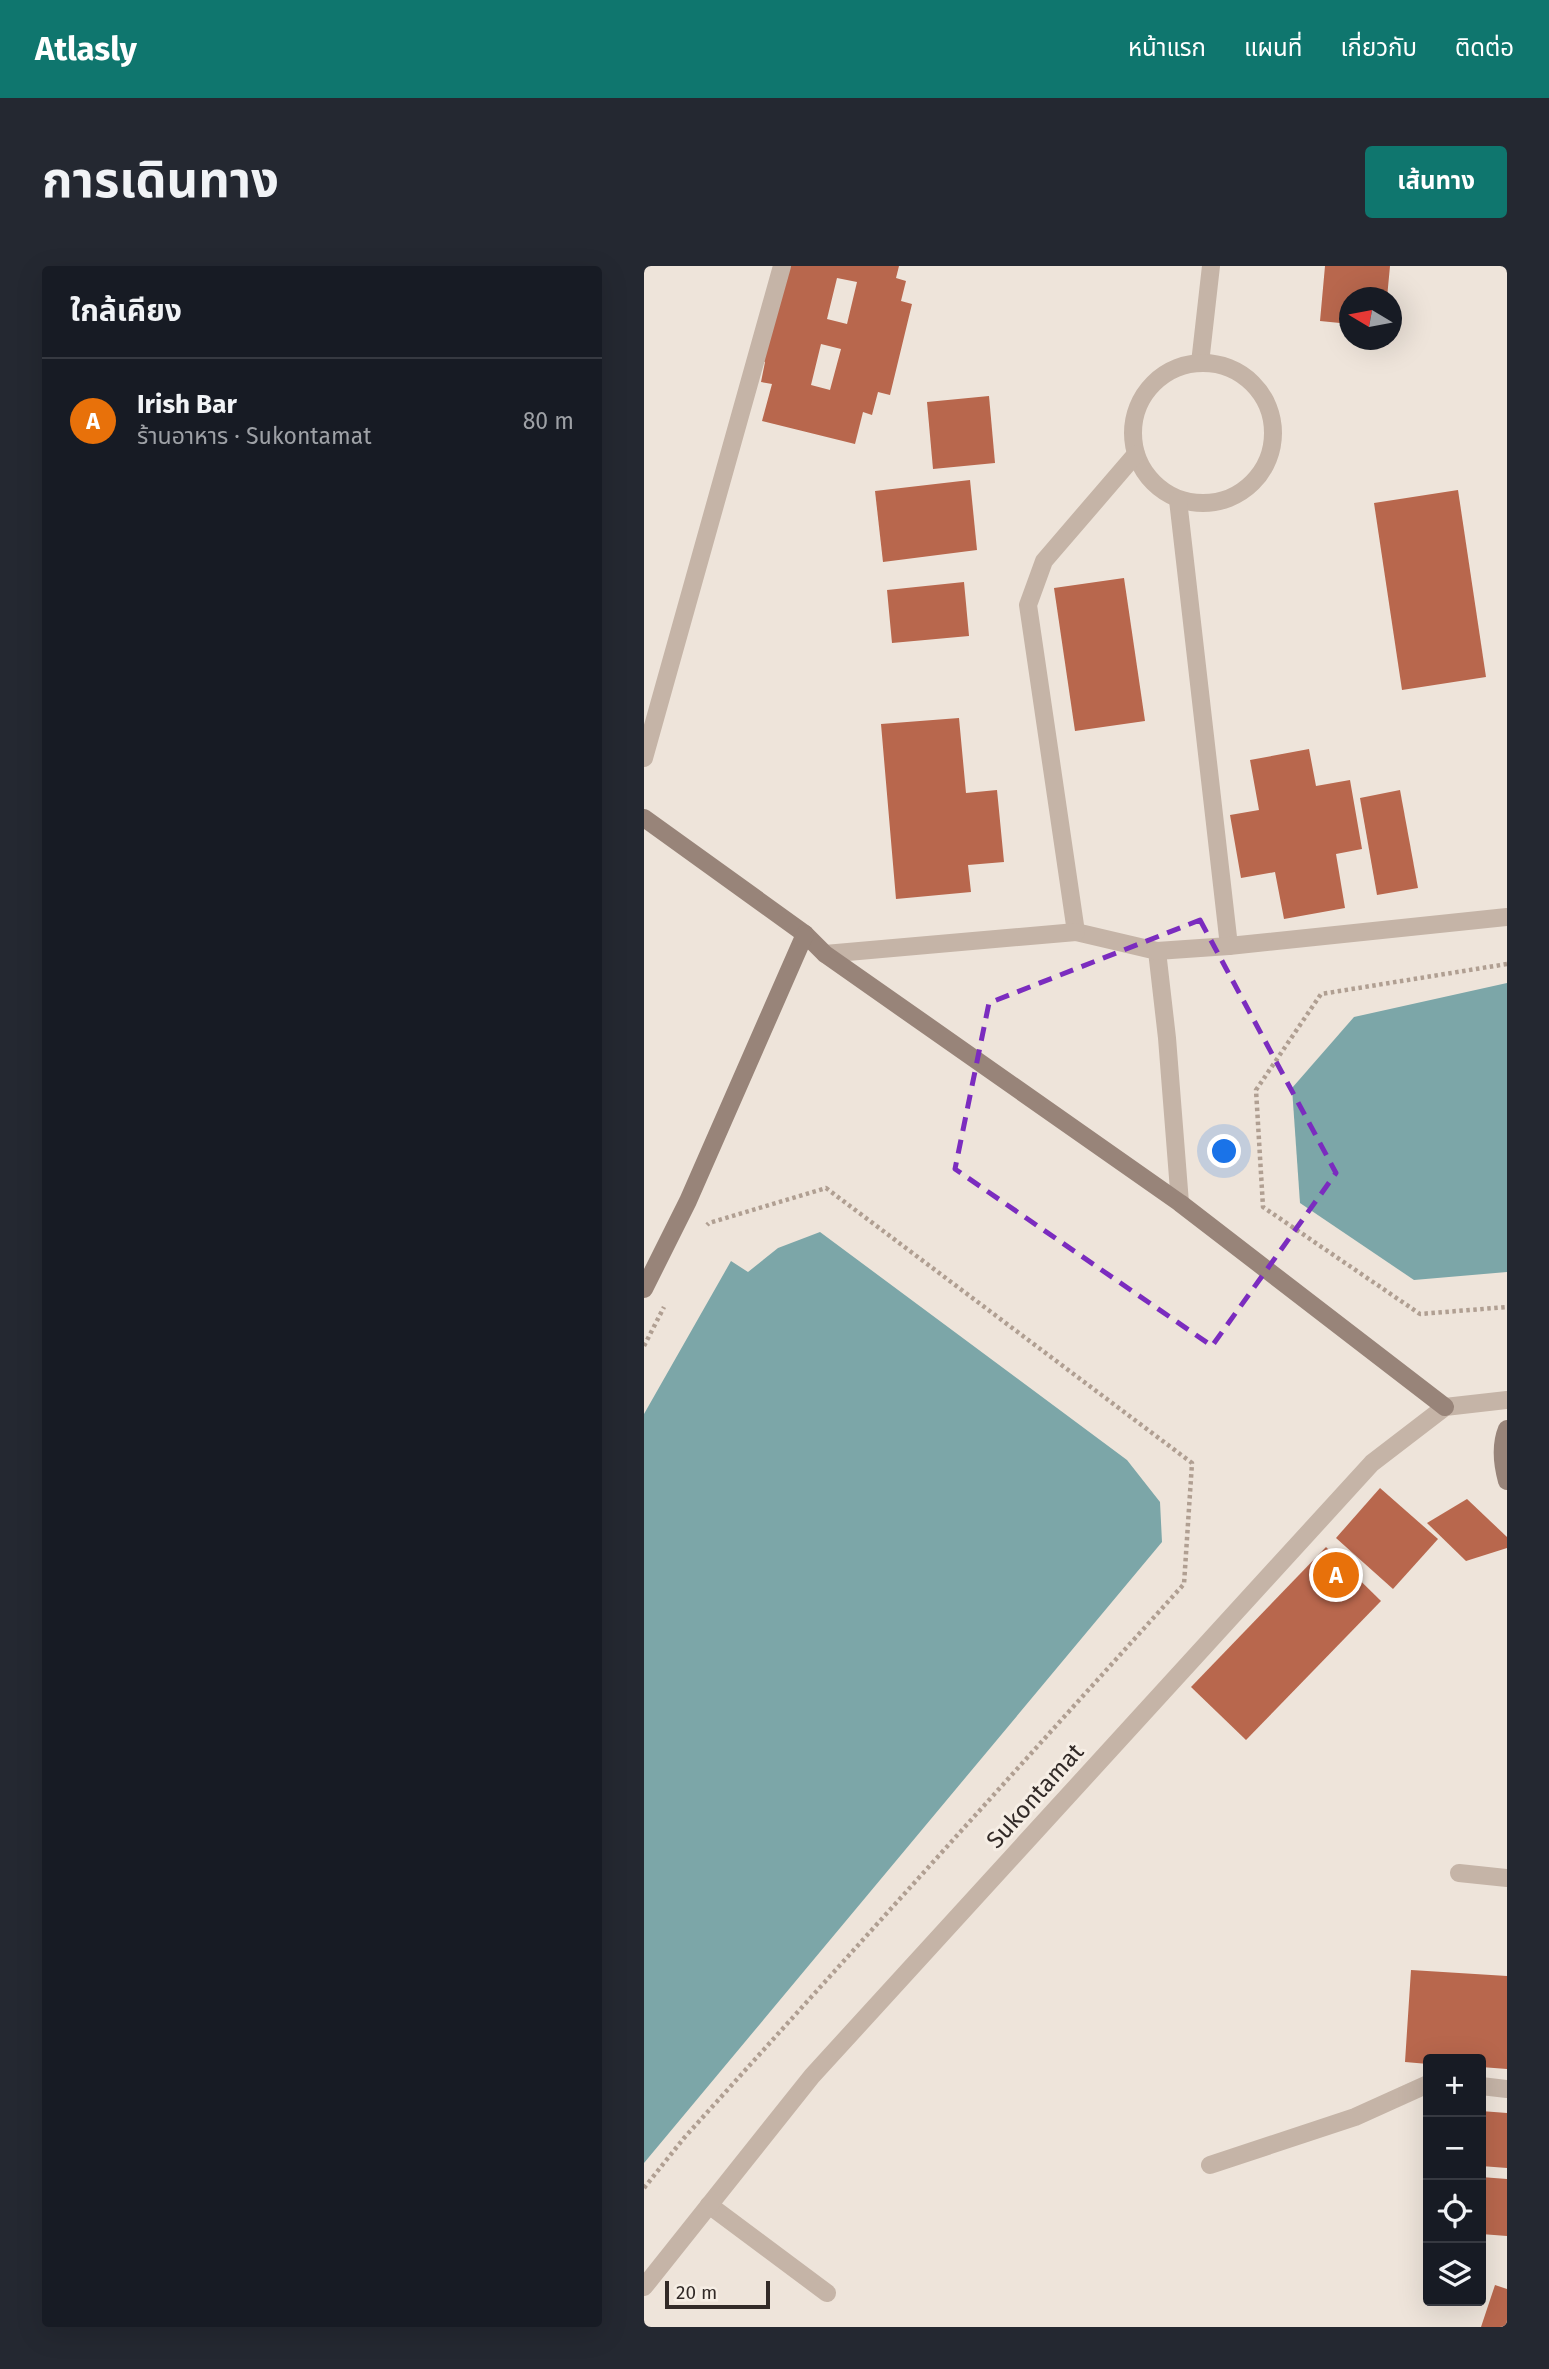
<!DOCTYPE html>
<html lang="th">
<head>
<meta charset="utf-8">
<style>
  body { margin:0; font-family:"Fira Sans","Noto Sans Thai",sans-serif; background:#242831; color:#f1f3f6 }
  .controls { position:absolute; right:21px; bottom:21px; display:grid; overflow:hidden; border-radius:7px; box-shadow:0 7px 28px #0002 }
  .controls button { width:63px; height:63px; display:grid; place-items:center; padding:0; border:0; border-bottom:2px solid #363941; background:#171b24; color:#f1f3f6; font:35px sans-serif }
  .compass { position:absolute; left:695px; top:21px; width:63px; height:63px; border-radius:50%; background:#171b24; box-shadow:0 7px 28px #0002; rotate:280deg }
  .scale { position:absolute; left:21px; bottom:18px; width:105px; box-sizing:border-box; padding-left:7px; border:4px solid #322a27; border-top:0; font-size:19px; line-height:24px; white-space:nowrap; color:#322a27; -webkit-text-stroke:5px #f6eee5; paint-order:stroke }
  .you { position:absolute; left:581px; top:886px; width:24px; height:24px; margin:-18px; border:5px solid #fff; border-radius:50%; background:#1a73e8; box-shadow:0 0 0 10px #1a73e833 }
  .badge { display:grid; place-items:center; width:46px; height:46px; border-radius:50%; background:#0f766e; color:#fff; font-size:23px; font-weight:700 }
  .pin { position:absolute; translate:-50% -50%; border:4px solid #fff; box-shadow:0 2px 7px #0006 }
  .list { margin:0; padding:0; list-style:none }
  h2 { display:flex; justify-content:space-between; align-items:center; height:91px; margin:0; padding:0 28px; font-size:30px }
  h2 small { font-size:23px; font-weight:400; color:#9ea1a6 }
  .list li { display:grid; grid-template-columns:46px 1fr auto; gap:21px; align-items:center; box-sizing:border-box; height:126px; padding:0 28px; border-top:2px solid #363941 }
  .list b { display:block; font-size:26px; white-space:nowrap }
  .list p { margin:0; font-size:23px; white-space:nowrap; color:#9ea1a6 }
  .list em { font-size:23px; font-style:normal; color:#9ea1a6 }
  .icon { flex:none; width:38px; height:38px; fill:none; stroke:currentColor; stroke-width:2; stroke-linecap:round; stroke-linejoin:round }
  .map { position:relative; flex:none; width:863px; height:2061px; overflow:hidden; border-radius:7px }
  header { display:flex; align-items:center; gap:42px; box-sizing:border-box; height:98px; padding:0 35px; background:#0f766e; color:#fff }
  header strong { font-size:33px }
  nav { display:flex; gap:38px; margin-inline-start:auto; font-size:24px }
  .intro { display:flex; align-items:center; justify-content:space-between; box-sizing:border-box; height:168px; padding:0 42px }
  h1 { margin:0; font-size:49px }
  .button { padding:18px 32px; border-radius:7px; background:#0f766e; color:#fff; font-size:24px; font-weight:700 }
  main { display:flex; gap:42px; padding:0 42px }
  aside { flex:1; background:#171b24; border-radius:7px; box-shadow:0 7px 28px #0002 }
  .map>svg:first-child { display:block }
  .water { fill:#7ca6a8 }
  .building { fill:#b8674d; fill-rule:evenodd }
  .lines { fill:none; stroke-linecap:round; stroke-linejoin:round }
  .path { stroke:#b09f92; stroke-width:4.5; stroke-dasharray:3.5 3.5; stroke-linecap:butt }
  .lane { stroke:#c5b4a7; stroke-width:18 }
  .street { stroke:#c5b4a7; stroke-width:18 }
  .secondary { stroke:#988479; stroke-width:18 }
  .marked { fill:none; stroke:#7b2cbf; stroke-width:5; stroke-dasharray:14 9; stroke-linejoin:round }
  .labels { text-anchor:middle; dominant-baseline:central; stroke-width:6; stroke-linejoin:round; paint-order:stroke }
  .street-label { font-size:24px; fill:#322a27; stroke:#f6eee5 }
</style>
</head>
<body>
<header>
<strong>Atlasly</strong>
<nav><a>หน้าแรก</a><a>แผนที่</a><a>เกี่ยวกับ</a><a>ติดต่อ</a></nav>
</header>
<div class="intro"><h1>การเดินทาง</h1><a class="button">เส้นทาง</a></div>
<main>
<aside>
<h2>ใกล้เคียง<small></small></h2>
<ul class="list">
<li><span class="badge" style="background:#e8710a">A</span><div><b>Irish Bar</b><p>ร้านอาหาร · Sukontamat</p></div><em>80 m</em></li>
</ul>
</aside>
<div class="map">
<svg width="863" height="2061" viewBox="0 0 863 2061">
  <rect width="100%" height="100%" fill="#eee4da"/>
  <g class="water">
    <polygon points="863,717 863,1006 770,1014 656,937 648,822 710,751"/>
    <polygon points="176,966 483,1194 516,1236 518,1276 0,1897 0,1148 87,995 104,1006 134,982"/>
  </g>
  <g class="building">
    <path d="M142,0H255L252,12L262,15L257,35L268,38L246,129L234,126L228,149L219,146L211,178L118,155L128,118L117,116L121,96L119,95ZM193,12L213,16L203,58L183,53ZM177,78L197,83L186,124L167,119Z"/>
    <polygon points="681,0 746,0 743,32 706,32 706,58 676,55"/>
    <polygon points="345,130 351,197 289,203 283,136"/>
    <polygon points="326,214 333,284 239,296 231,225"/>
    <polygon points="814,224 842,411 758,424 730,237"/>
    <polygon points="480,312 501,455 431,465 410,322"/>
    <polygon points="320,316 325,370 248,377 243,324"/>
    <polygon points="315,452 322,527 353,524 360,596 324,599 327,626 252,633 237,458"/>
    <polygon points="665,483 672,520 706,514 718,583 692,588 701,642 640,653 631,606 597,612 586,549 615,544 606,494"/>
    <polygon points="756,524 774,622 733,629 716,532"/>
    <polygon points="736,1222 794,1273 749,1323 692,1272"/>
    <polygon points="823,1233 863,1271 863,1282 822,1295 783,1257"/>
    <polygon points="682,1281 737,1335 602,1474 547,1421"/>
    <polygon points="767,1704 863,1710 863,1803 837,1801 837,1793 784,1793 784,1798 761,1796"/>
    <polygon points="837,1845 863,1847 863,1902 837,1900"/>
    <polygon points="837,1911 863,1913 863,1970 837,1968"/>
    <polygon points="851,2019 863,2023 863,2061 837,2061"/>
  </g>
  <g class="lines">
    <g class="path">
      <polyline points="863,698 677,728 612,824 619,941 776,1048 863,1041"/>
      <polyline points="0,1080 20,1041"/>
      <polyline points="0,1922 40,1872 540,1318 548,1197 182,922 65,957 63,959"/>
    </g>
    <g class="lane">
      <polyline points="556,97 567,0"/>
      <circle cx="559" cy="167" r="70"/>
      <polyline points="492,188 400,295 384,339 432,666 513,685 523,772 536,937"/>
      <polyline points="534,234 585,680"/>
      <polyline points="0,492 138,0"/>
      <polyline points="513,685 585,680 863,651"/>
      <polyline points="181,688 432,666"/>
    </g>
    <g class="street">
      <polyline points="815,1607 863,1612"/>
      <polyline points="837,1820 863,1823"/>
      <polyline points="566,1899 711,1851 784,1818"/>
      <polyline points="65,1939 183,2027"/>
      <polyline points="0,2021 168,1810 728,1197 801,1141 863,1134"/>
    </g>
    <g class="secondary">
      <polyline points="0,552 161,668 181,688 536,937 801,1141"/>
      <polyline points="0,1023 44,935 161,668"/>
      <path d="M863,1163C856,1180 858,1197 863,1215"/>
    </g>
  </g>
  <path class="marked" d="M556,654L692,907L568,1080L311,903L345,737Z"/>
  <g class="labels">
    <g class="street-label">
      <text transform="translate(391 1530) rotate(-48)">Sukontamat</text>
    </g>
  </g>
</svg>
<div class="controls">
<button>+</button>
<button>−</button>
<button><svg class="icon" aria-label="locate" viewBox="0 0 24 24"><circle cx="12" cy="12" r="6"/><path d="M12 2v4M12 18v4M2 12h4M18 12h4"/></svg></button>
<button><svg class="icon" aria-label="layers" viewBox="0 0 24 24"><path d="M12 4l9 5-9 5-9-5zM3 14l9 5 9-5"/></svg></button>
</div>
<svg class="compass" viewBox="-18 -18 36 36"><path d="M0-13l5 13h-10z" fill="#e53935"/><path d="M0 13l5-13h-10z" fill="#9ea1a6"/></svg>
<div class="scale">20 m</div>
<div class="you"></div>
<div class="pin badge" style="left:692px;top:1309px;background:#e8710a">A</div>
</div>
</main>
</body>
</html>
